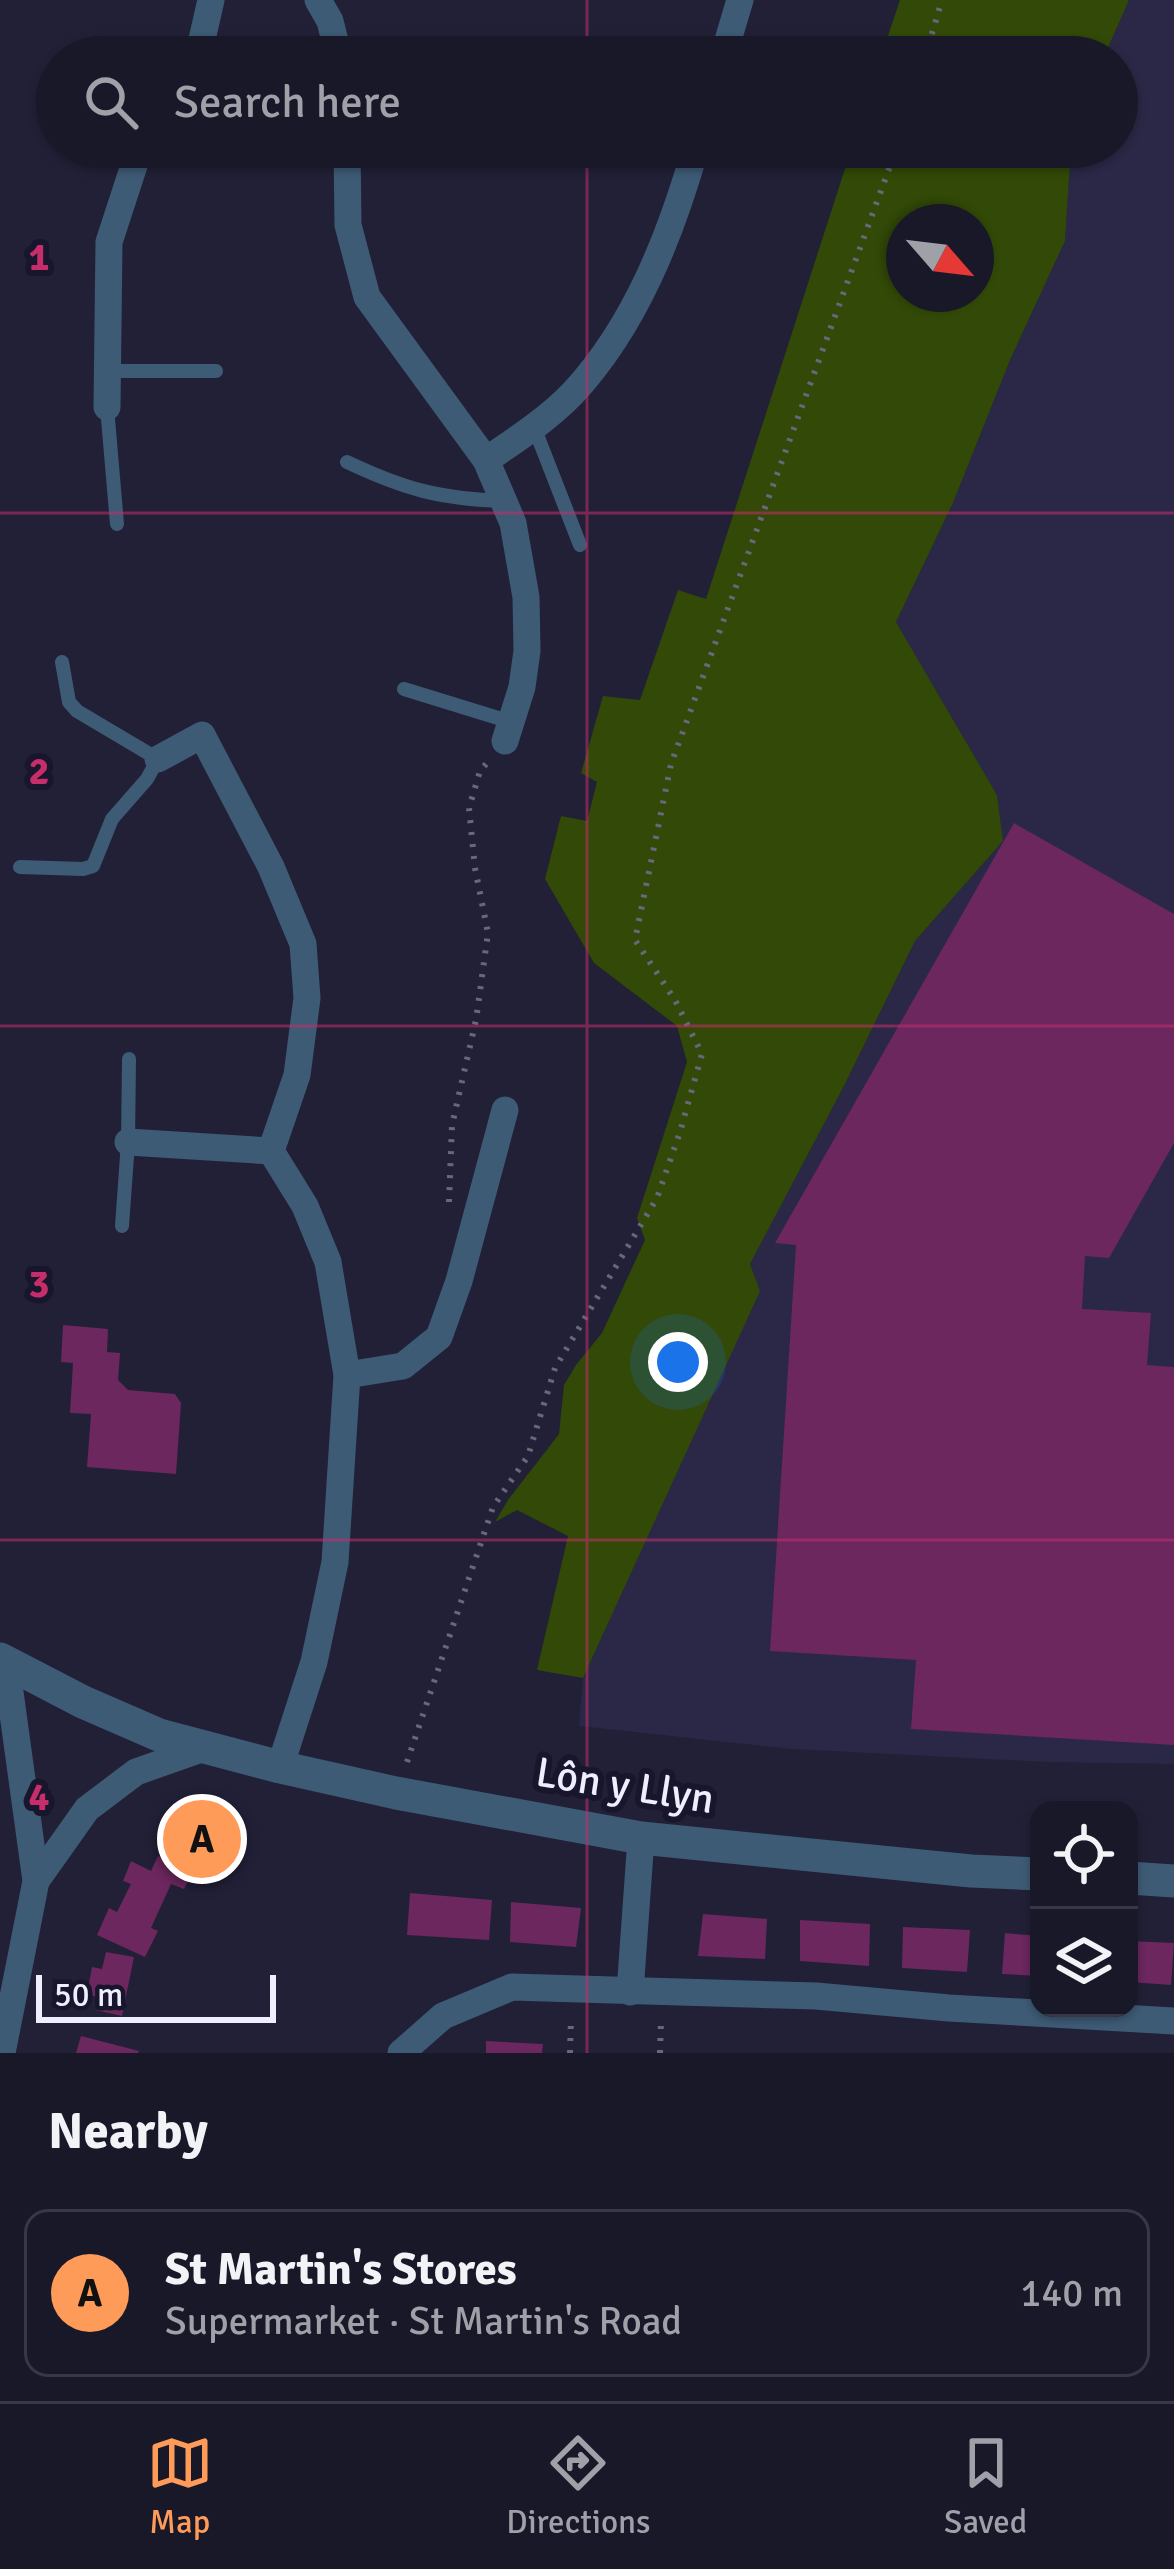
<!DOCTYPE html>
<html lang="en">
<head>
<meta charset="utf-8">
<style>
  body { margin:0; font-family:Signika,sans-serif; background:#222131; color:#f1f3f6 }
  .controls { position:absolute; right:36px; bottom:36px; display:grid; overflow:hidden; border-radius:24px; box-shadow:0 3px 9px #0004 }
  .controls button { width:108px; height:108px; display:grid; place-items:center; padding:0; border:0; border-bottom:3px solid #373746; background:#191829; color:#f1f3f6; font:60px sans-serif }
  .compass { position:absolute; left:886px; top:204px; width:108px; height:108px; border-radius:50%; background:#191829; box-shadow:0 3px 9px #0004; rotate:118deg }
  .scale { position:absolute; left:36px; bottom:30px; width:240px; box-sizing:border-box; padding-left:12px; border:6px solid #eeeefe; border-top:0; font-size:33px; line-height:42px; white-space:nowrap; color:#eeeefe; -webkit-text-stroke:9px #18162c; paint-order:stroke }
  .you { position:absolute; left:678px; top:1362px; width:42px; height:42px; margin:-30px; border:9px solid #fff; border-radius:50%; background:#1a73e8; box-shadow:0 0 0 18px #1a73e833 }
  .badge { display:grid; place-items:center; width:78px; height:78px; border-radius:50%; background:#fe9b58; color:#111; font-size:39px; font-weight:700 }
  .pin { position:absolute; translate:-50% -50%; border:6px solid #fff; box-shadow:0 3px 12px #0006 }
  .list { margin:0; padding:0; list-style:none }
  h2 { display:flex; justify-content:space-between; align-items:center; height:156px; margin:0; padding:0 48px; font-size:51px }
  h2 small { font-size:39px; font-weight:400; color:#9fa0a8 }
  .list li { display:grid; grid-template-columns:78px 1fr auto; gap:36px; align-items:center; box-sizing:border-box; height:168px; margin:0 24px 24px; padding:0 24px; border:3px solid #373746; border-radius:24px }
  .list b { display:block; font-size:45px; white-space:nowrap }
  .list p { margin:0; font-size:39px; white-space:nowrap; color:#9fa0a8 }
  .list em { font-size:39px; font-style:normal; color:#9fa0a8 }
  .icon { flex:none; width:66px; height:66px; fill:none; stroke:currentColor; stroke-width:2; stroke-linecap:round; stroke-linejoin:round }
  .map { position:relative; flex:none; width:1174px; height:2053px; overflow:hidden }
  .search { position:absolute; background:#191829; box-shadow:0 3px 9px #0004; left:36px; right:36px; top:36px; height:132px; display:flex; align-items:center; gap:30px; box-sizing:border-box; padding:0 42px; border-radius:66px; color:#9fa0a8; font-size:45px }
  .sheet { height:348px; background:#191829 }
  nav { display:flex; justify-content:space-around; align-items:center; box-sizing:border-box; height:168px; border-top:3px solid #373746; background:#191829; font-size:33px; color:#9fa0a8 }
  nav a { display:grid; justify-items:center; gap:6px }
  nav .on { color:#fe9b58 }
  .map>svg:first-child { display:block }
  .built { fill:#2a2846 }
  .green { fill:#324907; fill-rule:evenodd }
  .building { fill:#6b275e }
  .lines { fill:none; stroke-linecap:round; stroke-linejoin:round }
  .path { stroke:#68677c; stroke-width:6; stroke-dasharray:3 9; stroke-linecap:butt }
  .service { stroke:#3e5b75; stroke-width:14 }
  .minor { stroke:#3e5b75; stroke-width:27 }
  .tertiary { stroke:#3e5b75; stroke-width:33 }
  .grid { fill:none; stroke:#c62d6b; stroke-width:3; stroke-opacity:0.55 }
  .labels { text-anchor:middle; dominant-baseline:central; stroke-width:12; stroke-linejoin:round; paint-order:stroke }
  .street-label { font-size:42px; fill:#eeeefe; stroke:#18162c }
  .grid-label { font-size:39px; text-anchor:middle; font-weight:bold; fill:#c62d6b; stroke:#18162c; stroke-width:12; stroke-linejoin:round; paint-order:stroke }
</style>
</head>
<body>
<div class="map">
<svg width="1174" height="2053" viewBox="0 0 1174 2053">
  <rect width="100%" height="100%" fill="#212037"/>
  <polygon class="built" points="1129,0 1174,0 1174,1764 1049,1762 792,1749 579,1726 583,1678 759,1291 750,1264 844,1086 915,941 1003,841 997,795 896,622 953,503 1010,360 1065,241 1071,147 1117,147 1117,57 1104,57"/>
  <g class="green">
    <polygon points="900,0 1129,0 1104,57 881,57"/>
    <path d="M852,147H1071L1065,241L1010,360L953,503L896,622L997,795L1003,841L915,941L844,1086L750,1264L760,1291L583,1678L537,1670L568,1536L517,1510L495,1522L508,1500L559,1434L564,1385L576,1365L602,1333L645,1240L637,1218L687,1062L677,1026L594,963L545,879L561,816L587,821L597,782L581,773L603,696L640,700L678,590L706,599ZM976,222V294H904V222Z"/>
  </g>
  <g class="building">
    <polygon points="1014,823 1174,914 1174,1143 1109,1258 1085,1256 1082,1309 1151,1313 1147,1365 1174,1367 1174,1745 911,1729 916,1660 770,1651 796,1245 775,1243"/>
    <polygon points="63,1325 108,1329 107,1352 120,1353 118,1380 128,1390 175,1394 181,1403 176,1474 87,1467 91,1414 70,1413 73,1363 61,1362"/>
    <polygon points="161,1819 247,1829 243,1859 158,1848"/>
    <polygon points="158,1856 193,1872 184,1889 171,1884 151,1928 158,1931 145,1957 97,1935 109,1908 117,1912 131,1884 123,1881 131,1861 151,1871"/>
    <polygon points="410,1893 492,1900 489,1940 407,1935"/>
    <polygon points="511,1902 581,1908 576,1947 510,1942"/>
    <polygon points="703,1914 767,1919 765,1959 698,1956"/>
    <polygon points="800,1920 870,1924 869,1966 800,1961"/>
    <polygon points="903,1927 970,1930 967,1972 902,1968"/>
    <polygon points="1005,1933 1039,1936 1039,1976 1002,1974"/>
    <polygon points="1129,1941 1174,1943 1171,1985 1129,1982"/>
    <polygon points="106,1952 134,1957 122,2016 95,2010 97,1997 87,1994 92,1967 102,1969"/>
    <polygon points="81,2036 139,2051 138,2053 76,2053"/>
    <polygon points="486,2041 543,2044 542,2053 486,2053"/>
  </g>
  <g class="lines">
    <g class="path">
      <polyline points="925,57 942,0"/>
      <polyline points="449,1202 452,1125 476,1020 488,933 475,868 469,808 480,771 487,763"/>
      <polyline points="407,1762 493,1507 528,1456 555,1368 657,1198 680,1132 702,1054 675,1000 635,940 671,764 897,147"/>
      <polyline points="570,2053 571,2018"/>
      <polyline points="660,2053 661,2020"/>
    </g>
    <g class="service">
      <polyline points="107,371 216,371"/>
      <polyline points="107,407 117,524"/>
      <polyline points="534,427 580,545"/>
      <path d="M347,462C404,489 440,499 504,501"/>
      <polyline points="404,689 511,722"/>
      <polyline points="20,867 83,869 93,866 112,819 147,779 158,759 77,711 69,702 62,662"/>
      <polyline points="122,1226 128,1142 129,1059"/>
    </g>
    <g class="minor">
      <polyline points="318,0 330,21 339,57"/>
      <polyline points="198,57 211,0"/>
      <polyline points="723,57 740,0"/>
      <polyline points="347,147 348,225 367,297 486,460 513,523 526,597 527,651 522,687 505,741"/>
      <polyline points="107,407 109,242 140,147"/>
      <path d="M486,460C516,440 548,419 573,393C636,325 671,234 696,147"/>
      <polyline points="158,759 202,735 271,867 303,944 307,998 297,1075 271,1151"/>
      <polyline points="128,1142 271,1151"/>
      <polyline points="271,1151 305,1206 328,1262 347,1375 335,1562 314,1662 280,1767"/>
      <polyline points="347,1375 403,1366 439,1337 459,1281 505,1110"/>
      <polyline points="36,1881 87,1809 136,1772 204,1748"/>
      <polyline points="630,1992 641,1838"/>
      <polyline points="2,2053 36,1881 6,1663"/>
      <polyline points="401,2053 443,2016 512,1987 816,1996 949,2008 1174,2021"/>
    </g>
    <g class="tertiary">
      <polyline points="0,1659 83,1702 159,1735 280,1767 396,1793 641,1838 971,1871 1039,1874"/>
      <polyline points="1129,1878 1174,1881"/>
    </g>
  </g>
  <path class="grid" d="M587,0V57M587,147V2053M0,513H1174M0,1026H1174M0,1540H1174"/>
  <g class="labels">
    <g class="street-label">
      <text transform="translate(625 1786) rotate(9)">Lôn y Llyn</text>
    </g>
  </g>
  <g class="grid-label">
    <text x="39" y="270">1</text>
    <text x="39" y="784">2</text>
    <text x="39" y="1297">3</text>
    <text x="39" y="1810">4</text>
  </g>
</svg>
<div class="controls">
<button><svg class="icon" aria-label="locate" viewBox="0 0 24 24"><circle cx="12" cy="12" r="6"/><path d="M12 2v4M12 18v4M2 12h4M18 12h4"/></svg></button>
<button><svg class="icon" aria-label="layers" viewBox="0 0 24 24"><path d="M12 4l9 5-9 5-9-5zM3 14l9 5 9-5"/></svg></button>
</div>
<svg class="compass" viewBox="-18 -18 36 36"><path d="M0-13l5 13h-10z" fill="#e53935"/><path d="M0 13l5-13h-10z" fill="#9fa0a8"/></svg>
<div class="scale">50 m</div>
<div class="you"></div>
<div class="pin badge" style="left:202px;top:1839px">A</div>
<div class="search"><svg class="icon" aria-label="search" viewBox="0 0 24 24"><circle cx="10" cy="10" r="6"/><path d="M15 15l6 6"/></svg>Search here</div>
</div>
<section class="sheet">
<h2>Nearby<small></small></h2>
<ul class="list">
<li><span class="badge">A</span><div><b>St Martin's Stores</b><p>Supermarket · St Martin's Road</p></div><em>140 m</em></li>
</ul>
</section>
<nav>
<a class="on"><svg class="icon" aria-label="map" viewBox="0 0 24 24"><path d="M3 6l6-2 6 2 6-2v14l-6 2-6-2-6 2zM9 4v14M15 6v14"/></svg>Map</a>
<a><svg class="icon" aria-label="directions" viewBox="0 0 24 24"><path d="M12 3l9 9-9 9-9-9zM9 14v-3h6M13 9l2 2-2 2"/></svg>Directions</a>
<a><svg class="icon" aria-label="saved" viewBox="0 0 24 24"><path d="M7 4h10v16l-5-4-5 4z"/></svg>Saved</a>
</nav>
</body>
</html>
